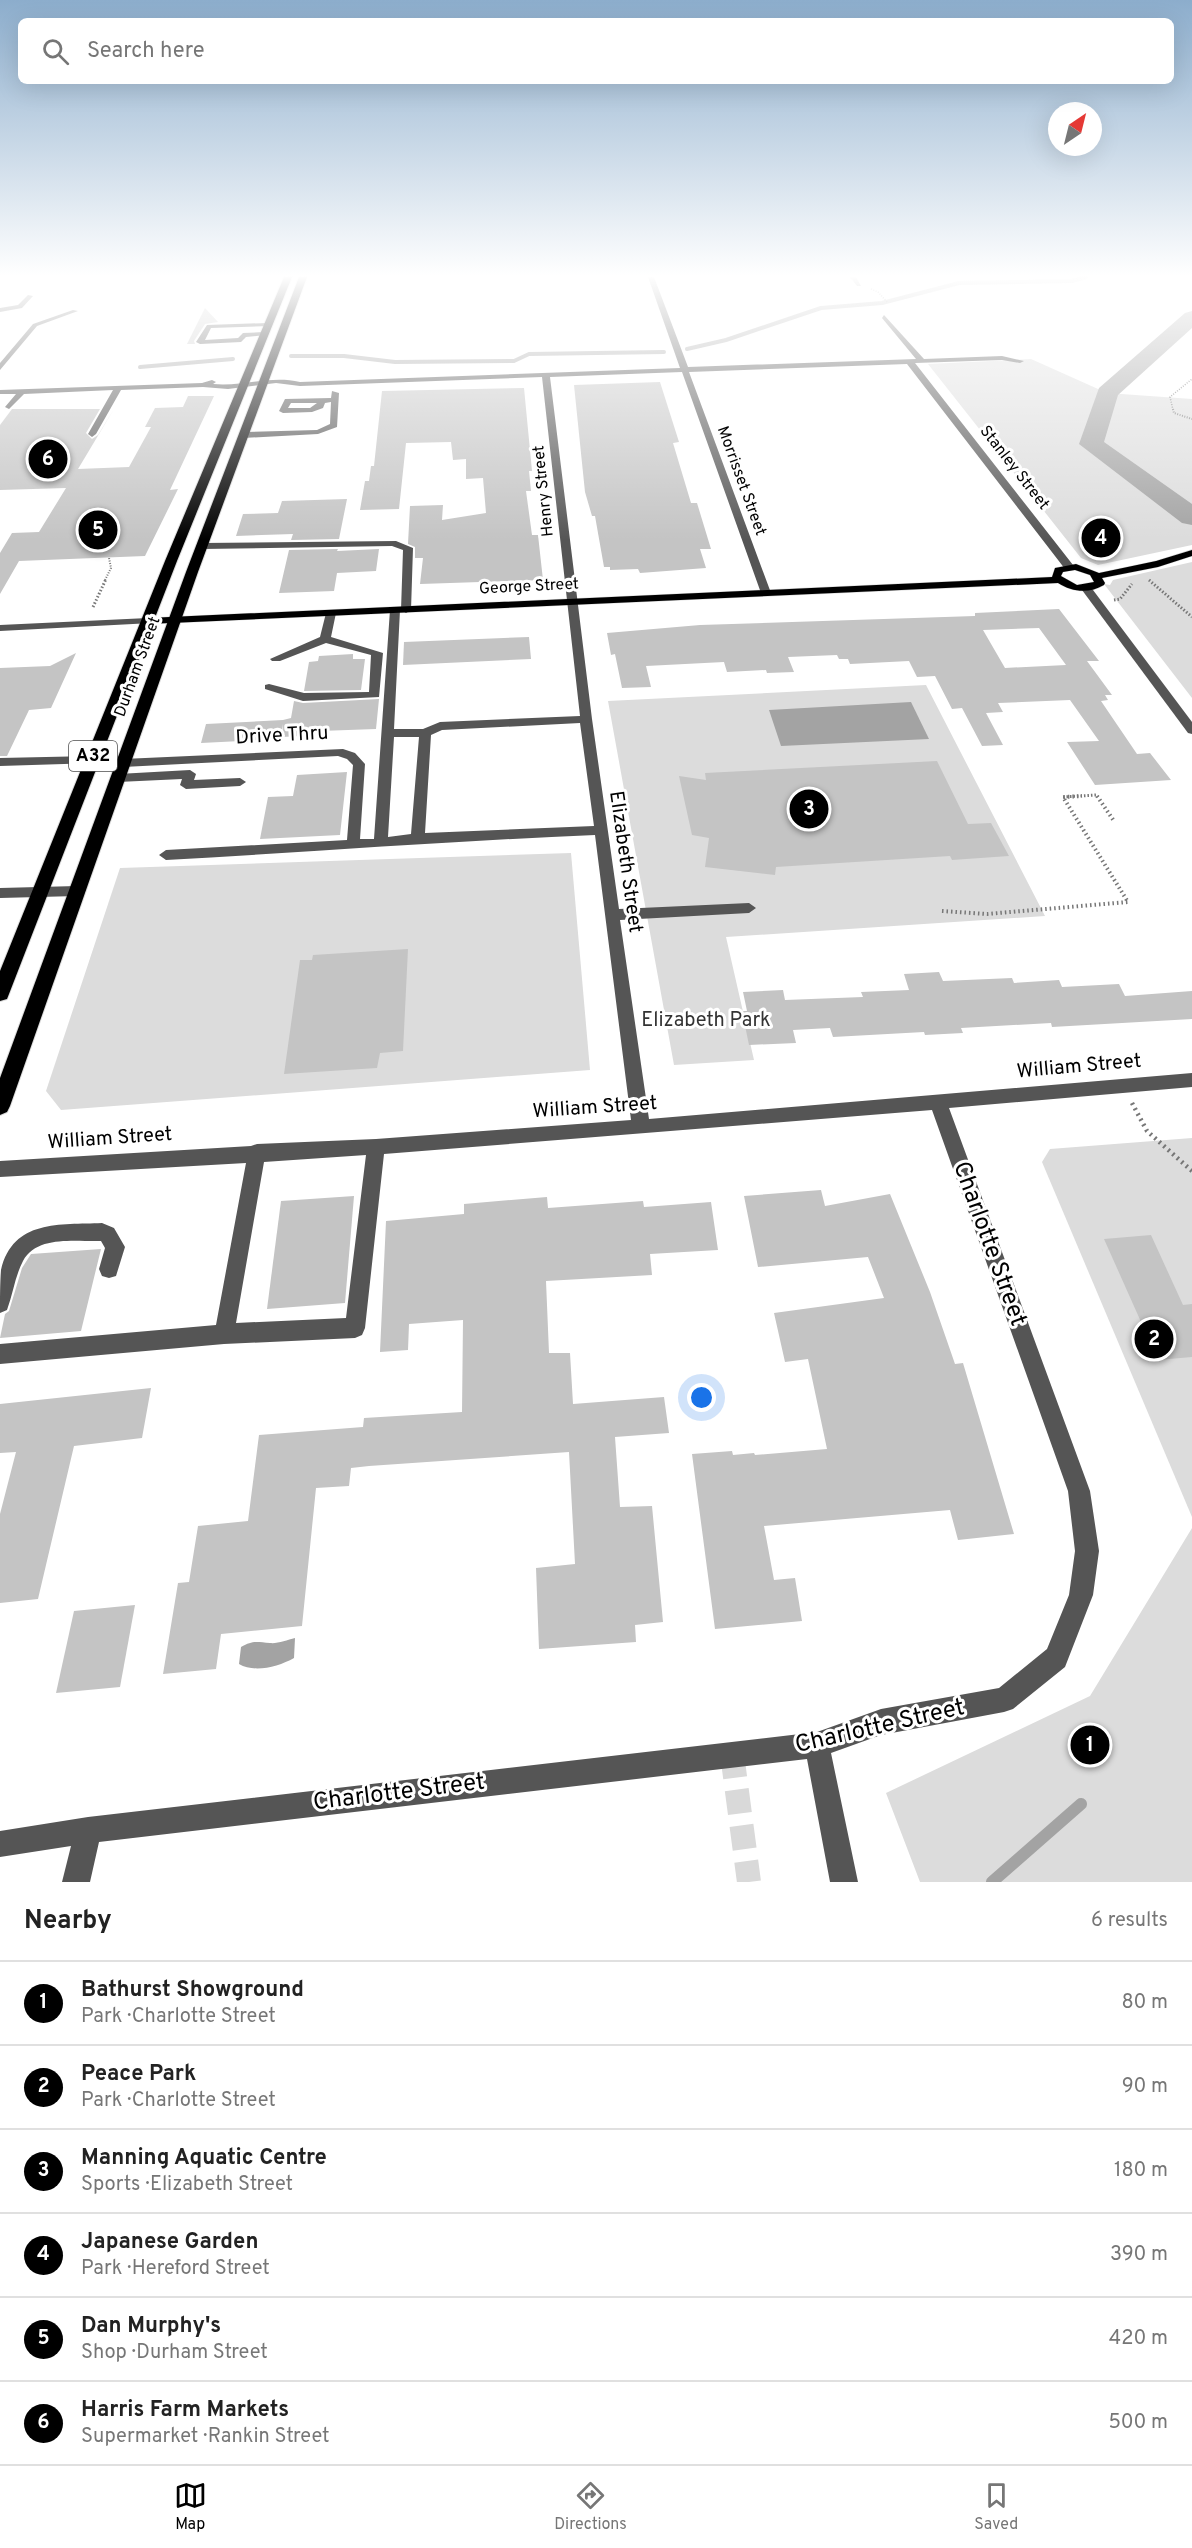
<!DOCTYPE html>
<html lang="en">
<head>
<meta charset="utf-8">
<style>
  body { margin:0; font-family:Overpass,sans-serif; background:#f2f2f2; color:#222 }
  .compass { position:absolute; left:1048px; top:102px; width:54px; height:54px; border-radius:50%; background:#fff; box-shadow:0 6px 24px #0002; rotate:35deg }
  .you { position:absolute; left:702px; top:1398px; width:21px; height:21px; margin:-15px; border:4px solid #fff; border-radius:50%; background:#1a73e8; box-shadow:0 0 0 9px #1a73e833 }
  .badge { display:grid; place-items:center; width:39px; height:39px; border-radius:50%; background:#000; color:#fff; font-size:20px; font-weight:700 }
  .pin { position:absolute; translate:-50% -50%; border:3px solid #fff; box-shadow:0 2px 6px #0006 }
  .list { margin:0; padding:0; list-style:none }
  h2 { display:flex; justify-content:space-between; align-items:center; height:78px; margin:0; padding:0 24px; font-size:26px }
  h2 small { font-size:20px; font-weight:400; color:#767676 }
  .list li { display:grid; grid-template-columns:39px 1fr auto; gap:18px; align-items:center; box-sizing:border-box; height:84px; padding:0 24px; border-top:2px solid #e0e0e0 }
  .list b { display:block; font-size:22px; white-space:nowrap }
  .list p { margin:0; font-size:20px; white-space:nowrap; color:#767676 }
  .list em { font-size:20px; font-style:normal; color:#767676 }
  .icon { flex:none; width:33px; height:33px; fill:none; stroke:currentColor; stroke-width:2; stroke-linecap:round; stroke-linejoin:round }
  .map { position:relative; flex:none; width:1192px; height:1882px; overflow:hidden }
  .search { position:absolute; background:#fff; box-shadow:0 6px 24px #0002; left:18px; right:18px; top:18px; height:66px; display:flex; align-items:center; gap:15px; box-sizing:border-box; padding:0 21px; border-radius:9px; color:#767676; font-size:22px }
  .sheet { height:582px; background:#fff }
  nav { display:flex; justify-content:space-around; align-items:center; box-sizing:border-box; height:84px; border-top:2px solid #e0e0e0; background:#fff; font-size:16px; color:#767676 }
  nav a { display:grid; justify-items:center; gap:3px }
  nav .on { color:#000 }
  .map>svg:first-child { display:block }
  .green { fill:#dcdcdc }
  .water { fill:#a3a3a3 }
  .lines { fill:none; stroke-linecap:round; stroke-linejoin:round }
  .stream-far1 { stroke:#a3a3a3; stroke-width:4 }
  .stream { stroke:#a3a3a3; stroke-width:12 }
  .river { fill:#a3a3a3; fill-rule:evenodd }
  .building { fill:#c4c4c4; fill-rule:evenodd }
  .minor-tunnel { stroke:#d9d9d9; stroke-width:24; stroke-dasharray:24 12; stroke-linecap:butt }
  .major-casing { stroke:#dbdbdb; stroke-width:1 }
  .highway-casing { stroke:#dbdbdb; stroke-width:2 }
  .path-far4 { stroke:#777; stroke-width:1.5; stroke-dasharray:1 1.5; stroke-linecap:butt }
  .path-far3 { stroke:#777; stroke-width:2; stroke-dasharray:1 1.5; stroke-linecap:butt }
  .path-far2 { stroke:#777; stroke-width:3; stroke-dasharray:1.5 2; stroke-linecap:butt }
  .path-far1 { stroke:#777; stroke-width:4; stroke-dasharray:1.5 3; stroke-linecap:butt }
  .path { stroke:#777; stroke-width:4.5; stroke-dasharray:2 4; stroke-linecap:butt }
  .minor { fill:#555; fill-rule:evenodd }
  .major { fill:#000; fill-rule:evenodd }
  .highway { fill:#000; fill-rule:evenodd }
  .labels { text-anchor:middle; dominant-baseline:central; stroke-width:6; stroke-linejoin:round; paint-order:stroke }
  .far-street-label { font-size:16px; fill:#000; stroke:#fff }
  .shield { fill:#fff; stroke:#4c4c4c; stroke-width:1.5 }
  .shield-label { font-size:18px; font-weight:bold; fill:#000 }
  .street-label { font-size:20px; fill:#000; stroke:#fff }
  .park-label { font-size:20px; fill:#333; stroke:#fff }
  .near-street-label { font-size:24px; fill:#000; stroke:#fff }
</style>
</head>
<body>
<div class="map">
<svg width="1192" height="1882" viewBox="0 0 1192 1882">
  <rect width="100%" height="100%" fill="#fff"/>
  <g class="green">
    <polygon points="1031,359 1107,393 1192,399 1192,545 1098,565 1081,558 928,364"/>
    <polygon points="1192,562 1192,698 1104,584 1110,585 1113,580"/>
    <polygon points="926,685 1045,916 726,937 754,1060 674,1065 608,701"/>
    <polygon points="571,853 590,1070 61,1110 46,1091 120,868"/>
    <polygon points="1192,1138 1192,1517 1042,1162 1050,1149"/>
    <polygon points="1192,1528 1192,1882 920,1882 886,1793 1090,1696"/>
  </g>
  <g class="water">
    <polygon points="911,702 929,739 781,746 769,710"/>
    <path d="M295,1638L294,1658C278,1667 254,1673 239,1664L241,1647C253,1640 257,1642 270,1643C277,1644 287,1640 295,1638Z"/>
  </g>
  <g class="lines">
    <g class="stream-far1">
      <polyline points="687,349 726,340 821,308 882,303 959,283 1072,281 1086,277"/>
      <polyline points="291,356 344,356 395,362 514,361 529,354 664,352"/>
      <polyline points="140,367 233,359"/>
    </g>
    <polyline class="stream" points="992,1882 1081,1804"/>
    <polygon class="river" points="1192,311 1192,328 1118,395 1104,442 1192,504 1192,525 1182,523 1079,444 1099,388 1185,313"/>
  </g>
  <g class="building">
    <polygon points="205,308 218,322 205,324 194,341 195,344 187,344"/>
    <polygon points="660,382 679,442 673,443 691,503 697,503 711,549 700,549 706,568 640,573 638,569 610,570 610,567 604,567 595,516 592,516 585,492 574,385"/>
    <polygon points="524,388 532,471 529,471 531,491 526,491 532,535 538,535 543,580 420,584 423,558 415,558 415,547 408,544 410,506 443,505 442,520 486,513 483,478 466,479 466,459 453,460 451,442 406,443 399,509 360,510 365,481 369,481 371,466 374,466 382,391"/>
    <polygon points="188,396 214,396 170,490 178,489 145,556 19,561 0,594 0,553 12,533 39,532 66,488 0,490 0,425 12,409 100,409 86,433 92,439 98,435 114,409 78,469 129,467 151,427 145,427 155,408 183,407"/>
    <polygon points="347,499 339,539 291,540 293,534 236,536 243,514 278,513 282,501"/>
    <polygon points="338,549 337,551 379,549 376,571 337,573 334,591 279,593 289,550"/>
    <path d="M1059,609L1099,661H1087L1112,695H1105L1108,700L1101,701L1137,754L1150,753L1171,780L1095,785L1067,742L1099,741L1070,700L998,703L1003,712L986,713L1003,745L982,746L962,708L952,709L935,676L917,677L909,661L850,664L848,659H839L837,655L788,657L794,672L767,673L766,670L727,672L724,662L646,666L651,687L622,688L615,654L611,655L607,633L700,625L975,616V613ZM1039,628L1066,665L1005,668L983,630Z"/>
    <polygon points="529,637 531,659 403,665 404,642"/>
    <polygon points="76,653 51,708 29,710 7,756 0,756 0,668 50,666"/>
    <polygon points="353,654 353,659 365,659 361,690 304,691 309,662 318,661 319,656"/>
    <polygon points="379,699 376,729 320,731 319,735 282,737 283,724 280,739 201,743 206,724 283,720 291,718 294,701 303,703"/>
    <polygon points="937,761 968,824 991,823 1009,856 952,860 950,856 776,867 775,875 705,867 709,838 692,835 679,776 706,780 705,773"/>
    <polygon points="347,772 340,835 260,839 268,797 293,796 297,775"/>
    <polygon points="408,949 403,1051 380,1053 377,1068 284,1074 300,960 312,960 313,955"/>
    <polygon points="939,972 943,981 1012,978 1014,983 1059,980 1062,987 1119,984 1125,996 1192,991 1192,1019 1052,1027 1051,1023 961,1028 963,1033 925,1035 924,1032 833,1037 830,1028 793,1030 796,1043 749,1045 742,1011 747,1011 743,992 783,990 785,1000 863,997 861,992 909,990 904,974"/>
    <polygon points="821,1190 825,1206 890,1194 930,1292 955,1364 963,1363 1014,1534 958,1540 950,1510 764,1526 774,1580 795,1578 802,1621 715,1629 692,1454 732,1451 733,1455 754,1453 755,1455 827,1449 808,1359 785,1362 774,1313 884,1298 868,1257 758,1267 744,1196"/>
    <polygon points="354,1196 345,1303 267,1309 281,1201"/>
    <polygon points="547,1197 548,1208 643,1201 644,1207 711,1202 718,1250 650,1254 652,1275 546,1281 549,1353 570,1353 573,1404 664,1397 669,1433 615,1437 620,1507 652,1506 663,1622 635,1625 636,1642 539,1649 536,1568 575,1564 569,1452 369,1466 351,1468 349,1486 316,1488 302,1626 221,1634 216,1669 163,1674 178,1583 189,1582 198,1526 248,1521 259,1435 363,1427 364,1418 462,1412 463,1320 409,1324 408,1350 380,1352 386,1221 464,1214 464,1204"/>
    <polygon points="1151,1235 1183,1305 1192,1304 1192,1357 1158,1360 1104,1239"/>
    <polygon points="101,1249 81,1331 0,1338 5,1314 9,1311 22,1268 31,1254"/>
    <polygon points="151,1388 142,1438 74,1446 38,1599 0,1603 0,1514 16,1452 0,1453 0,1404"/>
    <polygon points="135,1605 120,1687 56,1693 74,1611"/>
  </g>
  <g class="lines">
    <polyline class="minor-tunnel" points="732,1754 749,1882"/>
    <defs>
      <path id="major" d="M1192,550V556L1158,567L1102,578L1105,583L1104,585C1089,594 1072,592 1058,583L148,624L143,621L148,618L1052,577L1055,568L1076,564L1099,573L1156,561ZM1075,570L1090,575L1094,582L1077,585L1061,576L1063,572Z"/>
      <g id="highway">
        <polygon points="284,277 292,277 177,561 9,994 7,999 0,1001 0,971 165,561"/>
        <polygon points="299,277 307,277 198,572 10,1106 7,1112 0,1115 0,1078 186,572"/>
      </g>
    </defs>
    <use href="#major" class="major-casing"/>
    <use href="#highway" class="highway-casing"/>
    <g class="path-far4">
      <polyline points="871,289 878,292 888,303"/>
      <polyline points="1173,410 1170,397 1192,379"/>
    </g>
    <g class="path-far3">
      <polyline points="1173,409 1174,413 1192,419"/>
      <polyline points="105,580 111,568 109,558"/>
    </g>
    <g class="path-far2">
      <polyline points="1149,580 1192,617"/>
      <polyline points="1114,600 1120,599 1132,584"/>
      <polyline points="93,607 106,579"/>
      <polyline points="1063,797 1096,795 1098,797"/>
    </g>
    <g class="path-far1">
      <polyline points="1097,796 1114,821"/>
      <polyline points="942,911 987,914 1128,902 1063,797 1082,796"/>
    </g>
    <polyline class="path" points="1132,1103 1147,1131 1192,1171"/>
    <g class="minor">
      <path d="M648,277H654L688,367L916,359L882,318L884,315L924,359L1002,356L1024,361L1020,363L1002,360L915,363L1073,565L1074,567L1069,570L1065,569L907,364L689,372L771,593L766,596L761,593L682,372L550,377L592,719L619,909L749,903L756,908L749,913L620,920L649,1119L1192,1073V1087L949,1108L1090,1491L1099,1551L1093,1595L1065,1667L1013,1709L1004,1712L881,1735L831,1753L858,1882H830L807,1759L99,1842L90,1882H62L71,1846L0,1857V1831L88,1817L817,1732L881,1709L999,1688L1047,1649L1069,1595L1075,1551L1068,1491L932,1110L384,1154L365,1328L362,1335L355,1338L224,1344L0,1364V1344L216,1325L246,1163L0,1177V1161L251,1146L257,1144L376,1139L631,1120L595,835C452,841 309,852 166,860L159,855L166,850L347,840L353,765L347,759L338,756L123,767L117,763L123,759L343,749L355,753L365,764L360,839H374L390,610L395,607L400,610L394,729H423L440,722L580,716L542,377L300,386L276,383L228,389L203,387L121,390L96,434L92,437L88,434L113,390L24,394L9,409L5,407L16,394H0V390L202,383L212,380L216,382L213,384C242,387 270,375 300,382L680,368ZM580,723L594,826L425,833L431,735L442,730ZM394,737H419L411,834L388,837ZM366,1155L346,1318L236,1323L264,1162Z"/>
      <polygon points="850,277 856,277 861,286 857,286"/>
      <polygon points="28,295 33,296 22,308 0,312 0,308 18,305"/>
      <polygon points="73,310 78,311 37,326 0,370 0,363 33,324"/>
      <polygon points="267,323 269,326 211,328 205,340 238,338 243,333 264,332 266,335 246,337 241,342 200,344 196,342 207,325"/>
      <path d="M332,391L339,393L337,427L318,434L243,438L239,435L243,432L317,430L330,424L331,402L325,403L323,408L312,412L283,413L279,411L285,399L331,398ZM291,403H317L310,408H288Z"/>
      <polygon points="396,541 413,548 411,610 406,613 401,610 403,550 392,546 202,549 197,546 202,543"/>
      <polygon points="1086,585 1090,586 1192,722 1192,734 1188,733 1082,590 1082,586"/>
      <polygon points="331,610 336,613 331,637 383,653 379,697 303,701 265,689 265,685 269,684 304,693 369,692 371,655 326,643 280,661 272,661 270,659 320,637 326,613"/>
      <polygon points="148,618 153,621 152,623 0,631 0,625"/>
      <polygon points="92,756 96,757 96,763 0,766 0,758"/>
      <polygon points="190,770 196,774 194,780 240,778 246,782 240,786 186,789 180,785 182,779 118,782 112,778 118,774"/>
      <polygon points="77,886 84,891 77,896 0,898 0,888"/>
      <path d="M102,1223L114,1228L125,1247L116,1276L109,1278L102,1276L99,1269L105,1248L101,1241C76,1242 37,1235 23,1261C15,1276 13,1294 7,1310L0,1313C0,1299 0,1283 1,1270C13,1219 60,1225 102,1223Z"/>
    </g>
    <use href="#major" class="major"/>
    <use href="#highway" class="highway"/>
  </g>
  <linearGradient id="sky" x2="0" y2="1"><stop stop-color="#8cadcc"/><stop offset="0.51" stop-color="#fff"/><stop offset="1" stop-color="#fff" stop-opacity="0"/></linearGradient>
  <rect width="1192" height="540" fill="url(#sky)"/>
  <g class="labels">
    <g class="far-street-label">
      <text transform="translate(1014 468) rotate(52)">Stanley Street</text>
      <text transform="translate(741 481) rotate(70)">Morrisset Street</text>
      <text transform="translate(544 491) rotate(-96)">Henry Street</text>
      <text transform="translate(529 587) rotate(-3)">George Street</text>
      <text transform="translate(138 667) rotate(-70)">Durham Street</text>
    </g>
    <rect class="shield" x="69" y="741" width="48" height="30" rx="4.5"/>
    <g class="shield-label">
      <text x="93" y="756">A32</text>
    </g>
    <g class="street-label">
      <text transform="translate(282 736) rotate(-3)">Drive Thru</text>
      <text transform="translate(625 862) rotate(82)">Elizabeth Street</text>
      <text transform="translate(1079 1067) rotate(-5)">William Street</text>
      <text transform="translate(595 1108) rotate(-4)">William Street</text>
      <text transform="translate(110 1139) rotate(-4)">William Street</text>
    </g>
    <g class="park-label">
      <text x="706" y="1021">Elizabeth Park</text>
    </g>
    <g class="near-street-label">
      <text transform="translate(989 1244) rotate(70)">Charlotte Street</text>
      <text transform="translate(880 1727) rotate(-13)">Charlotte Street</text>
      <text transform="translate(399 1793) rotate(-7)">Charlotte Street</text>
    </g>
  </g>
</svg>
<svg class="compass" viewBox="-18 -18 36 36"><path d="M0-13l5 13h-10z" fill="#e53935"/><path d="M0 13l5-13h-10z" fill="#767676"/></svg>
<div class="you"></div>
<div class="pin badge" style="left:1090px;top:1745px">1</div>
<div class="pin badge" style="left:1154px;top:1339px">2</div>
<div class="pin badge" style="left:809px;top:809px">3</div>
<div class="pin badge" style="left:1101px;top:538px">4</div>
<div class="pin badge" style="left:98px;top:530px">5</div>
<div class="pin badge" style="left:48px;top:459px">6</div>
<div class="search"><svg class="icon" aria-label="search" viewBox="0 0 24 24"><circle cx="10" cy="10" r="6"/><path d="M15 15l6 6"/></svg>Search here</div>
</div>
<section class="sheet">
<h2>Nearby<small>6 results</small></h2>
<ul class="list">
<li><span class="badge">1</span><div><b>Bathurst Showground</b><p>Park · Charlotte Street</p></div><em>80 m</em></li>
<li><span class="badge">2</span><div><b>Peace Park</b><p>Park · Charlotte Street</p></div><em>90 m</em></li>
<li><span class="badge">3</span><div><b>Manning Aquatic Centre</b><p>Sports · Elizabeth Street</p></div><em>180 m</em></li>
<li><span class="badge">4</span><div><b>Japanese Garden</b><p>Park · Hereford Street</p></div><em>390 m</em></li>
<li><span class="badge">5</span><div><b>Dan Murphy's</b><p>Shop · Durham Street</p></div><em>420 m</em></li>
<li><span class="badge">6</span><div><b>Harris Farm Markets</b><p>Supermarket · Rankin Street</p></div><em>500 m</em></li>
</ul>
</section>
<nav>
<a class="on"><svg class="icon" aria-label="map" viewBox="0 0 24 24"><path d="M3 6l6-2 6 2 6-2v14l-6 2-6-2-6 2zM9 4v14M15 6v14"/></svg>Map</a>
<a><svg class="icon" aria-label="directions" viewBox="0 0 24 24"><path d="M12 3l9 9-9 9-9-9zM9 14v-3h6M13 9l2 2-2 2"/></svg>Directions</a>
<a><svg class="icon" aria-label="saved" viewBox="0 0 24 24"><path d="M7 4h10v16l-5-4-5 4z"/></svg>Saved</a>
</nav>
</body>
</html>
